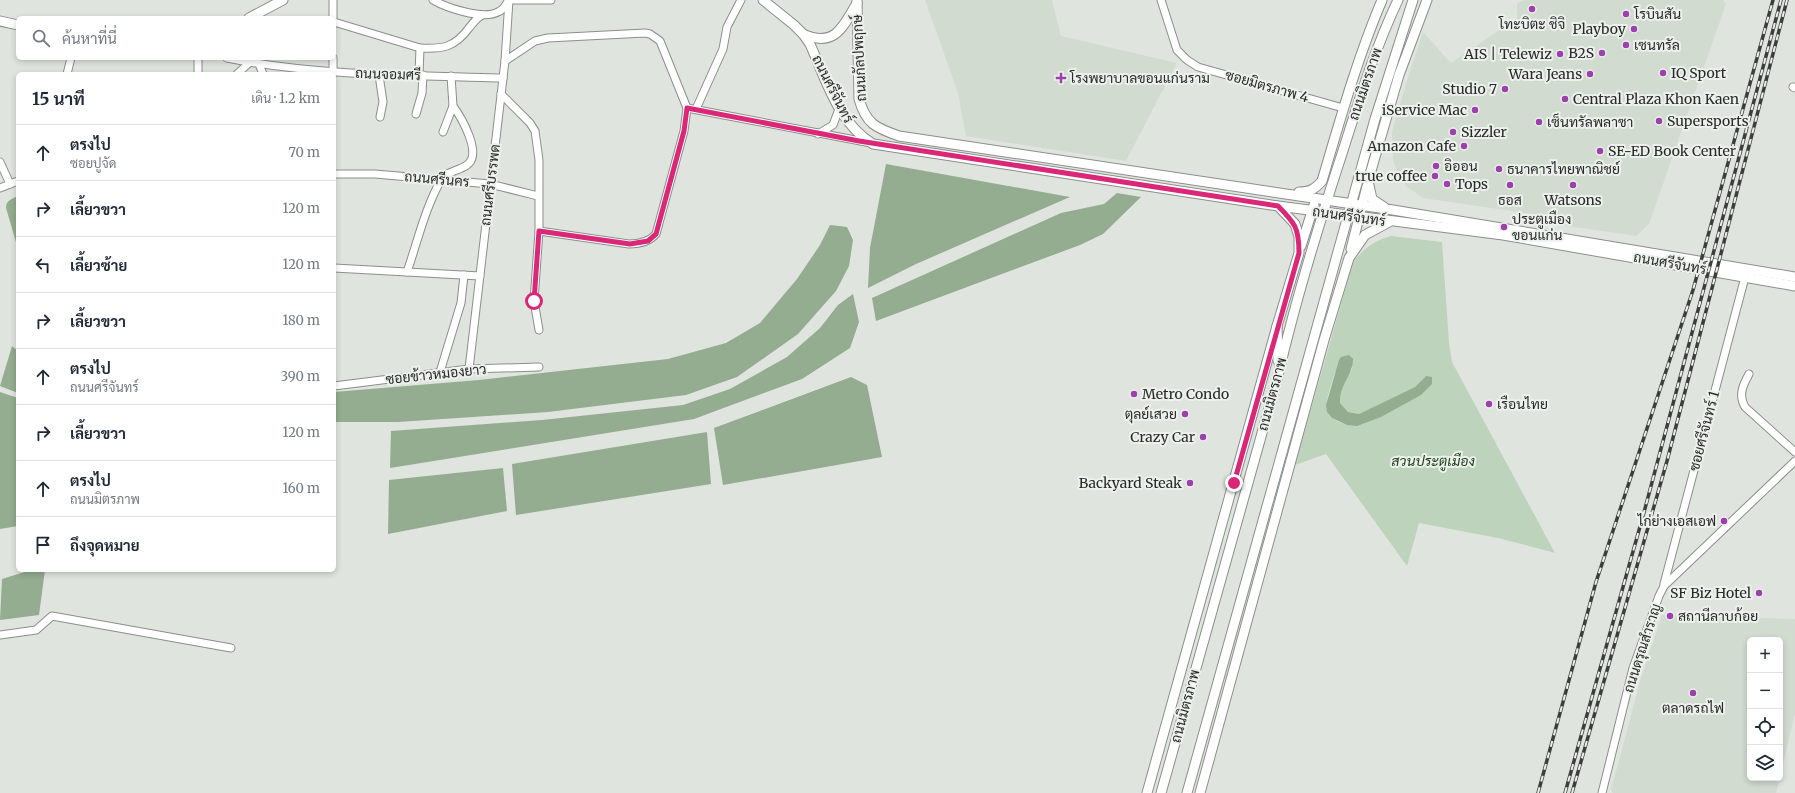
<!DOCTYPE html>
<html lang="th">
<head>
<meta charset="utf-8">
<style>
  body { margin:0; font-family:Merriweather,Sarabun,serif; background:#f2f2f3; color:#1f2937 }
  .controls { position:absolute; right:12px; bottom:12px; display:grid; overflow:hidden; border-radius:6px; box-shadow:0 2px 6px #0003 }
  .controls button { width:36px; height:36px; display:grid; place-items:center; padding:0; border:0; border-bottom:1px solid #e0e1e3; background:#fff; color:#1f2937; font:20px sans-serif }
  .stop { position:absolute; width:12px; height:12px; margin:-9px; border:3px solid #db2777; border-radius:50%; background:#fff }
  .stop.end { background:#db2777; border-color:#fff; box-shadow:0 1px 4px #0008 }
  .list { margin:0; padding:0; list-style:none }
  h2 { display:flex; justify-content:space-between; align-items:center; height:52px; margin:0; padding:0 16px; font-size:17px }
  h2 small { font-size:13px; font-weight:400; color:#747a83 }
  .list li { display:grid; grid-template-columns:26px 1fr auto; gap:12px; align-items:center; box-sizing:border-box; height:56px; padding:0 16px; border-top:1px solid #e0e1e3 }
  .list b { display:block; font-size:15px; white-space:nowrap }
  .list p { margin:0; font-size:13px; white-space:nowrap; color:#747a83 }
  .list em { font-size:13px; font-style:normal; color:#747a83 }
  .icon { flex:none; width:22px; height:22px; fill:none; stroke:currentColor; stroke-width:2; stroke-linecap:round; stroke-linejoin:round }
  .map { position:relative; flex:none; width:1795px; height:793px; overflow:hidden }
  .search { position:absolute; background:#fff; box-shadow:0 2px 6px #0003; left:16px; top:16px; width:320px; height:44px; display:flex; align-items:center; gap:10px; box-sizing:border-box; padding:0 14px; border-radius:6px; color:#747a83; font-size:15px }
  .panel { position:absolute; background:#fff; box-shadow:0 2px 6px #0003; left:16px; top:72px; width:320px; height:500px; border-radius:6px }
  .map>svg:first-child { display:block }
  .built { fill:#d1dbd0 }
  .green { fill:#bed3bb; fill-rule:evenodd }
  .water { fill:#94ac90 }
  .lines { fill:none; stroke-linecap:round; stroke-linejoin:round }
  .minor-casing { stroke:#8b8f8b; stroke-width:9 }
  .major-casing { stroke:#8b8f8b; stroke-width:11 }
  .minor { stroke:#fff; stroke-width:7 }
  .major { stroke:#fff; stroke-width:9 }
  .rail-casing { stroke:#3c3e3c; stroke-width:3.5 }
  .rail { stroke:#edf1ed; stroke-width:2; stroke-dasharray:6; stroke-linecap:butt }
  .route { stroke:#db2777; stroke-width:5 }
  .poi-dot { fill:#9c40ab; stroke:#edf1ed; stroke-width:1.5 }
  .labels { text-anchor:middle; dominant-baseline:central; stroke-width:4; stroke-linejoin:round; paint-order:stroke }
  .poi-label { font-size:14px; fill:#282a28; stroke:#edf1ed; text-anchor:start }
  .street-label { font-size:14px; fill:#282a28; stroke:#edf1ed }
  .park-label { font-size:14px; font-style:italic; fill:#183c14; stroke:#edf1ed }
</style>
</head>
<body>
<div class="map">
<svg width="1795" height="793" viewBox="0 0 1795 793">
  <rect width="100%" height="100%" fill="#e0e4df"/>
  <g class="built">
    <polygon points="925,0 1052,0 1061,36 1177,63 1126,161 966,136 958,93"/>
    <polygon points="1524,0 1723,0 1726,4 1649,224 1636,236 1555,224 1547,216 1423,198 1406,186 1397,171 1393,160 1392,132 1408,77 1423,32 1451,63 1517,18 1517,4"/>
    <polygon points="1662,615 1795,619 1795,714 1780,776 1780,640 1750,640 1750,778 1780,778 1776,793 1613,793 1611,790 1642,675"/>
  </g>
  <path class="green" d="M1391,236L1442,242L1449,343L1452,362L1555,553L1498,538L1419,523L1407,566L1326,454L1295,465L1353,262C1366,247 1372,242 1391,236ZM1353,367C1346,379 1339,389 1340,403L1348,412L1359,414L1415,387L1426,376L1421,395L1347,425C1342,423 1336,421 1332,418C1320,408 1332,385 1335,372Z"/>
  <g class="water">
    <polygon points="886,164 1070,197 916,264 868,288 870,248"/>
    <polygon points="1117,193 1141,197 1103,234 1080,245 876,321 872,298 1061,213 1104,204"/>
    <path d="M18,196V249L6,208C6,200 12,199 18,196Z"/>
    <polygon points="830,225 847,227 853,240 849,266 836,291 798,334 737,377 686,395 548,412 398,422 334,422 334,392 479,380 668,359 726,343 760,323 797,279 820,245"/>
    <polygon points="853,294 859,322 850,348 802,379 694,419 390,468 391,431 542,420 683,405 730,389 787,357 820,328 838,305"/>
    <polygon points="12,346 18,351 18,393 0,386"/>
    <path d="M1349,355L1353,359C1353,375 1339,385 1340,403L1348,412L1359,414L1415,387L1426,376L1432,377V384L1421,395L1381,417L1357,426L1347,425L1332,418L1327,412L1326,405L1339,360L1341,357Z"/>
    <polygon points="851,377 867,385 882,457 723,485 714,428"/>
    <polygon points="0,392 18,398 18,526 0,529"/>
    <polygon points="707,432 711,484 516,515 512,464"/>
    <polygon points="503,468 507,511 388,534 389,480"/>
    <polygon points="31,570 45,570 39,615 0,620 2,579"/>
  </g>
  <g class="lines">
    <defs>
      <g id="minor">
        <path d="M433,0C447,8 483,20 498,12C503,10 506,5 508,1"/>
        <polyline points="513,0 551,0"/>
        <polyline points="1161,0 1177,50 1187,60 1198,67 1343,108"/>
        <polyline points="333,18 333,0"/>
        <polyline points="334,22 420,48"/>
        <path d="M227,58C317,76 411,75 503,78"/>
        <polyline points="333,58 333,74"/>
        <polyline points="259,64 263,74"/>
        <polyline points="67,74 71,58"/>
        <polyline points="198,74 198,58"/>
        <polyline points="237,74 249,63"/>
        <polyline points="379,75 383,102 380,117"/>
        <path d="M419,75L420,48C443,49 454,48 469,28C474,22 475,19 482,15"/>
        <polyline points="1793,87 1795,88"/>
        <path d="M501,94L530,123L535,131L539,160V231L629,244C640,244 649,242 656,234L684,131L687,108L660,41L650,34L645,33L548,38L535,41L505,61"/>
        <polyline points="687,108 871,143"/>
        <polyline points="696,109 723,49 727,27 741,0"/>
        <polyline points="416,114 422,93 423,75"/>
        <polyline points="443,132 453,106 451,76"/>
        <polyline points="818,134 833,125 839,109"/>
        <polyline points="0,162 10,184"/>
        <polyline points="334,174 375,174 490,184 538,196"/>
        <path d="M447,179V174C453,171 461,169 467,165C483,154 461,117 453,106"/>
        <polyline points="0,188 18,181"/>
        <polyline points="539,231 534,301 539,330"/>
        <polyline points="334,268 480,276"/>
        <path d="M407,272C418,240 425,208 442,178"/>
        <polyline points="469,369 505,61 509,0"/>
        <polyline points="440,372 461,303 464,275"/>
        <path d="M1749,374C1743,385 1738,395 1745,407L1795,452"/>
        <polyline points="334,386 469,369 539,367"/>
        <polyline points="1664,584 1745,277"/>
        <polyline points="0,635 36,630 52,616 231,648"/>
        <polyline points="1602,793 1633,668 1659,596 1664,586 1795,461"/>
      </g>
      <g id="major">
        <path d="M763,0L794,25L803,34L810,44C826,80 838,123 873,144L1278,206L1503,235L1795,286"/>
        <path d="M857,0L859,99C866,124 876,128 899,136L1393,210L1795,277"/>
        <polyline points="249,18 283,0"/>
        <polyline points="0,21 18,25"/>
        <path d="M803,34C835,48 843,27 857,3"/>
        <path d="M1299,192C1310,192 1315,189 1322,181C1340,120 1357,59 1382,0"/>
        <polyline points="1278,206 1295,224 1299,237 1299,253 1277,326 1278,361"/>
        <polyline points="1384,207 1372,199 1368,181 1399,75 1427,0"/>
        <polyline points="1301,246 1314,205"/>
        <polyline points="1351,249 1367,186"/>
        <polyline points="1147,793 1277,326"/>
        <path d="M1161,793L1278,376C1294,306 1315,237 1337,169C1356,111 1372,55 1398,0"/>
        <polyline points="1187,793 1375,119 1413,0"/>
        <polyline points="1200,793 1324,340 1349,258 1365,235 1389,222"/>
      </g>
    </defs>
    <use href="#minor" class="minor-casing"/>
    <use href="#major" class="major-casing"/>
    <use href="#minor" class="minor"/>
    <use href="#major" class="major"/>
    <defs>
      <g id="rail">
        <polyline points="1538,793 1596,582 1693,290 1773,0"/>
        <polyline points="1565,793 1643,516 1781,0"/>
        <polyline points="1572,793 1667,461 1787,0"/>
      </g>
    </defs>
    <use href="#rail" class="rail-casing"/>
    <use href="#rail" class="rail"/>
  </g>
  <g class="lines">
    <path class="route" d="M534,301L539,231L630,244L648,241L656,234L684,131L687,108L859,141L1278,206C1295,223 1299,228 1299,253L1234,483"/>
  </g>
  <g class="poi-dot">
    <circle cx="1532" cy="9" r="4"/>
    <circle cx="1626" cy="14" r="4"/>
    <circle cx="1634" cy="29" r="4"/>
    <circle cx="1626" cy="45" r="4"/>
    <circle cx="1602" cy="53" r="4"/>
    <circle cx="1560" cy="54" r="4"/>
    <circle cx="1663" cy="73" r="4"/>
    <circle cx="1590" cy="74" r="4"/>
    <path d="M1059 72h4v4h4v4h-4v4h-4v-4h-4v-4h4z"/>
    <circle cx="1505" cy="89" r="4"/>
    <circle cx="1565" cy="99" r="4"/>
    <circle cx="1475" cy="110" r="4"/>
    <circle cx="1659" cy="121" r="4"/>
    <circle cx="1539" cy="122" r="4"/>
    <circle cx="1453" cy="132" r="4"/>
    <circle cx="1464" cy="146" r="4"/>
    <circle cx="1600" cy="151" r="4"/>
    <circle cx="1436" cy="166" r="4"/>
    <circle cx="1499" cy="169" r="4"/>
    <circle cx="1435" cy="176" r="4"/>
    <circle cx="1447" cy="184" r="4"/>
    <circle cx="1510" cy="185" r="4"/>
    <circle cx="1573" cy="185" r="4"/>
    <circle cx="1504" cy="227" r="4"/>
    <circle cx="1134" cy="394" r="4"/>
    <circle cx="1489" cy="404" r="4"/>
    <circle cx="1185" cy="414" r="4"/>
    <circle cx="1203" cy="437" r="4"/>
    <circle cx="1190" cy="483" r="4"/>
    <circle cx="1724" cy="521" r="4"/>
    <circle cx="1759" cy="593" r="4"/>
    <circle cx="1670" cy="616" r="4"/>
    <circle cx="1693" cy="693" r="4"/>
  </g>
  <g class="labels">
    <g class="poi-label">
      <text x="1634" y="14">โรบินสัน</text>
      <text x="1532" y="24" text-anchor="middle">โทะบิตะ ชิจิ</text>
      <text x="1626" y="29" text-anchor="end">Playboy</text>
      <text x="1634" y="45">เซนทรัล</text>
      <text x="1594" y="53" text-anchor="end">B2S</text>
      <text x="1552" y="54" text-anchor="end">AIS | Telewiz</text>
      <text x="1671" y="73">IQ Sport</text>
      <text x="1582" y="74" text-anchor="end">Wara Jeans</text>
      <text x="1070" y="78">โรงพยาบาลขอนแก่นราม</text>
      <text x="1497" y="89" text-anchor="end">Studio 7</text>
      <text x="1573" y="99">Central Plaza Khon Kaen</text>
      <text x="1467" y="110" text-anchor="end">iService Mac</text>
      <text x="1667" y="121">Supersports</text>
      <text x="1547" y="122">เซ็นทรัลพลาซา</text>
      <text x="1461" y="132">Sizzler</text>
      <text x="1456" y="146" text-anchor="end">Amazon Cafe</text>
      <text x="1608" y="151">SE-ED Book Center</text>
      <text x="1444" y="166">อิออน</text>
      <text x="1507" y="169">ธนาคารไทยพาณิชย์</text>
      <text x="1427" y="176" text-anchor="end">true coffee</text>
      <text x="1455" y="184">Tops</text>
      <text x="1510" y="200" text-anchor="middle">ธอส</text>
      <text x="1573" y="200" text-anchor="middle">Watsons</text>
      <text x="1512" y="219">ประตูเมือง<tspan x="1512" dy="16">ขอนแก่น</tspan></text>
      <text x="1142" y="394">Metro Condo</text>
      <text x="1497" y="404">เรือนไทย</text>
      <text x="1177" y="414" text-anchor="end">ตุลย์เสวย</text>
      <text x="1195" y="437" text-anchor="end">Crazy Car</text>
      <text x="1182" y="483" text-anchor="end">Backyard Steak</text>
      <text x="1716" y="521" text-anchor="end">ไก่ย่างเอสเอฟ</text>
      <text x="1751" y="593" text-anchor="end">SF Biz Hotel</text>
      <text x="1678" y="616">สถานีลาบก้อย</text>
      <text x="1693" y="708" text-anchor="middle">ตลาดรถไฟ</text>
    </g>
    <g class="street-label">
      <text transform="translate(859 58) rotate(-93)">ถนนกัลปพฤกษ์</text>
      <text transform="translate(388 74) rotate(2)">ถนนจอมศรี</text>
      <text transform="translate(1365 84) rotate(-71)">ถนนมิตรภาพ</text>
      <text transform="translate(1267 86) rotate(16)">ซอยมิตรภาพ 4</text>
      <text transform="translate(833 89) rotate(63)">ถนนศรีจันทร์</text>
      <text transform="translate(437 179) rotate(5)">ถนนศรีนคร</text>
      <text transform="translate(490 185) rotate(-83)">ถนนศรีบรรพด</text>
      <text transform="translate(1349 216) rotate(8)">ถนนศรีจันทร์</text>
      <text transform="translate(1670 263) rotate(10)">ถนนศรีจันทร์</text>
      <text transform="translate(436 374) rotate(-6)">ซอยข้าวหมองยาว</text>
      <text transform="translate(1272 394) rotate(-75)">ถนนมิตรภาพ</text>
      <text transform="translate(1704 431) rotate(-75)">ซอยศรีจันทร์ 1</text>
      <text transform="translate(1642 648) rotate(-72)">ถนนดรุณสำราญ</text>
      <text transform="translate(1185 706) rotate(-75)">ถนนมิตรภาพ</text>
    </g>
    <g class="park-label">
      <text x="1433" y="461">สวนประตูเมือง</text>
    </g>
  </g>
</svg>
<div class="controls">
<button>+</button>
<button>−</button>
<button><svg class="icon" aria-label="locate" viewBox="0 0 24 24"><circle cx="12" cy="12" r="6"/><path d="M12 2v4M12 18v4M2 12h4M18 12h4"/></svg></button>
<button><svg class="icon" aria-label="layers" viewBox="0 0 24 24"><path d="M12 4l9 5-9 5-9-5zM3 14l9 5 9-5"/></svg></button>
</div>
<div class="stop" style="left:534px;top:301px"></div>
<div class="stop end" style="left:1234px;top:483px"></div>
<div class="search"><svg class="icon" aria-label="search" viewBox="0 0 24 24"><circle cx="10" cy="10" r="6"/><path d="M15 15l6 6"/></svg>ค้นหาที่นี่</div>
<section class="panel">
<h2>15 นาที<small>เดิน · 1.2 km</small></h2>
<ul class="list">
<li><svg class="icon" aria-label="ahead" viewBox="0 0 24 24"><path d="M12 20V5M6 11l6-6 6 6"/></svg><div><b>ตรงไป</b><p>ซอยปูจัด</p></div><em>70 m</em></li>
<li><svg class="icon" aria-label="right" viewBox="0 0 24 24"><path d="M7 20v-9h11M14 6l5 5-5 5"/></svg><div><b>เลี้ยวขวา</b></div><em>120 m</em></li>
<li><svg class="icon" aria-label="left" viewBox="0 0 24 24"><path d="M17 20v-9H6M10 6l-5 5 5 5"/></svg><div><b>เลี้ยวซ้าย</b></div><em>120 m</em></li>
<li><svg class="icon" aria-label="right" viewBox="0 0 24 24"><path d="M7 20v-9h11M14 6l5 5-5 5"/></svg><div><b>เลี้ยวขวา</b></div><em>180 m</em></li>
<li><svg class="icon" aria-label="ahead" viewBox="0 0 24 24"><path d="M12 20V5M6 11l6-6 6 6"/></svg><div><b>ตรงไป</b><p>ถนนศรีจันทร์</p></div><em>390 m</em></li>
<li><svg class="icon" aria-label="right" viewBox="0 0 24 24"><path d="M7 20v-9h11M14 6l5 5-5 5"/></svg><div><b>เลี้ยวขวา</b></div><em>120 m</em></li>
<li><svg class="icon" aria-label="ahead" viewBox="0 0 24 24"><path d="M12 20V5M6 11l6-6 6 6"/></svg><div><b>ตรงไป</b><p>ถนนมิตรภาพ</p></div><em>160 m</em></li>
<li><svg class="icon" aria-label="arrive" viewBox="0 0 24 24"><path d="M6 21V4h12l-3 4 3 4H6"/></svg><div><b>ถึงจุดหมาย</b></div></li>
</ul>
</section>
</div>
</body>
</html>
